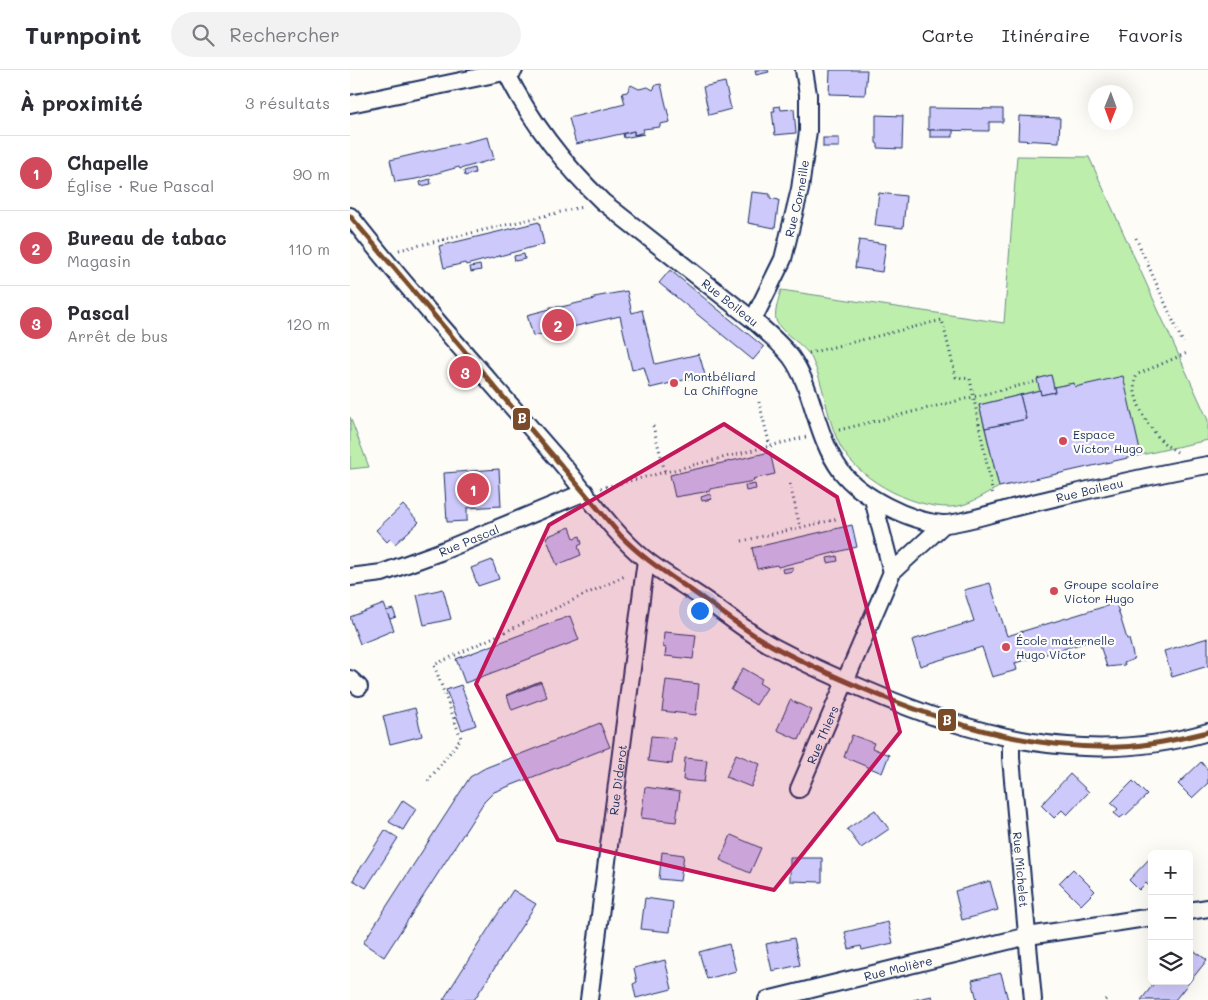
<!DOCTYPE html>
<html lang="fr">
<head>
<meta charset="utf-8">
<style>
  body { margin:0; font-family:Mali,sans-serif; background:#f2f2f3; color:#2b2b33 }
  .controls { position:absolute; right:15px; bottom:15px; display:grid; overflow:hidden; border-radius:8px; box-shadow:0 5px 20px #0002 }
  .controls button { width:45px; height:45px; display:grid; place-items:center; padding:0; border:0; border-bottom:1px solid #e1e1e2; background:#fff; color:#2b2b33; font:25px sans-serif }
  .compass { position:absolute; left:738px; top:15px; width:45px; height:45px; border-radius:50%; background:#fff; box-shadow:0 5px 20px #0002; rotate:181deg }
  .you { position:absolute; left:349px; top:540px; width:18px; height:18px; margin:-12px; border:4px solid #fff; border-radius:50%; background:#1a73e8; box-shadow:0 0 0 8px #1a73e833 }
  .badge { display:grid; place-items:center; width:32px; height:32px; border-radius:50%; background:#d1495b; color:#fff; font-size:16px; font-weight:700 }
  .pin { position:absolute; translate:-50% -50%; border:2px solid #fff; box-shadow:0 1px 5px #0006 }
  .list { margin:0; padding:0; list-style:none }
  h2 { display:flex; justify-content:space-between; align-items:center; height:65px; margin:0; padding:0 20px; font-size:21px }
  h2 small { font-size:16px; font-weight:400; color:#7c7c81 }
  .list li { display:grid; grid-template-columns:32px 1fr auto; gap:15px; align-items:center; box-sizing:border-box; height:75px; padding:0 20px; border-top:1px solid #e1e1e2 }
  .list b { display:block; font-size:19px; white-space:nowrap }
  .list p { margin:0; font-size:16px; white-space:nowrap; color:#7c7c81 }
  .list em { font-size:16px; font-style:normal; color:#7c7c81 }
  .icon { flex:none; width:28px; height:28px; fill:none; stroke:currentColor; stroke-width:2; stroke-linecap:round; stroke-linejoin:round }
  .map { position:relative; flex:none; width:858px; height:930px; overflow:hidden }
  header { display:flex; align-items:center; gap:30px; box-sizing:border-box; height:70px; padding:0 25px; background:#fff; border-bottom:1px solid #e1e1e2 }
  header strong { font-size:24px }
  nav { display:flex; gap:28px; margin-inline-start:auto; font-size:18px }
  .search { width:350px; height:45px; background:#f2f2f3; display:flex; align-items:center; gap:12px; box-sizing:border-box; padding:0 18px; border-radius:28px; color:#7c7c81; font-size:19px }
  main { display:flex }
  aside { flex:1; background:#fff }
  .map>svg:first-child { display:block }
  .green { fill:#beeeac; stroke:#6c8e85 }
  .building { fill:#cec9fb; stroke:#1b2f5e }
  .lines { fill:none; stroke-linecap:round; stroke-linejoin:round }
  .minor-casing { stroke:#1b2f5e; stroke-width:20 }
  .path { stroke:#1b2f5e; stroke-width:3; stroke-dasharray:1 4; stroke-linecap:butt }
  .minor { stroke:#fdfcf7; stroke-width:16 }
  .bus-1-casing { stroke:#fdfcf7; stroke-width:9 }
  .bus-1 { stroke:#7a4b2a; stroke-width:5 }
  .marked { fill:#c2185b; fill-opacity:0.2; stroke:#c2185b; stroke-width:4; stroke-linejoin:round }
  .poi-dot { fill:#d1495b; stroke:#fdfcf7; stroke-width:2 }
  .labels { text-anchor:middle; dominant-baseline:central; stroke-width:4.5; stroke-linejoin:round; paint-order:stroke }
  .street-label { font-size:12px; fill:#1b2f5e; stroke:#fdfcf7 }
  .poi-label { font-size:12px; fill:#1b2f5e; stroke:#fdfcf7; text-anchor:start }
  .line-badge { stroke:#fdfcf7; stroke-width:2 }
  .badge-label { font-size:14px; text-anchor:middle; font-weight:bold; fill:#fff }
</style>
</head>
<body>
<header>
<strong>Turnpoint</strong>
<div class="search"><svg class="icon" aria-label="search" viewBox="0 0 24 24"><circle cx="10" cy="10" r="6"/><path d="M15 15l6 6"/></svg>Rechercher</div>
<nav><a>Carte</a><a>Itinéraire</a><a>Favoris</a></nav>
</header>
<main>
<aside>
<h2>À proximité<small>3 résultats</small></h2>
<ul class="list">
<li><span class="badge">1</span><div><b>Chapelle</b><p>Église · Rue Pascal</p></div><em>90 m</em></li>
<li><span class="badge">2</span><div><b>Bureau de tabac</b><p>Magasin</p></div><em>110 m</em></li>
<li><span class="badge">3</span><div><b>Pascal</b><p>Arrêt de bus</p></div><em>120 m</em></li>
</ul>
</aside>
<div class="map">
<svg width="858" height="930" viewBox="0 0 858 930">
  <rect width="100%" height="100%" fill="#fdfcf7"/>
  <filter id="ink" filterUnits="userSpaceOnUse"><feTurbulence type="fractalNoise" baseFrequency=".02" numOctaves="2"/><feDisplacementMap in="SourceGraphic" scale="10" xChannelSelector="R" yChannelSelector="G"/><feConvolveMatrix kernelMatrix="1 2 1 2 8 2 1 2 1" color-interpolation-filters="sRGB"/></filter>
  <g filter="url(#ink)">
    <g class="green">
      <path d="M667,86L739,87L858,350V370L791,385L725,317L724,313L704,317L701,305L687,309L690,320L629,335L649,417C633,425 617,437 600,437C561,438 502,407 487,369C476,344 474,314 462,289C455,274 430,263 426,250C424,242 429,228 431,220L654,253Z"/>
      <polygon points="0,347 19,397 0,399"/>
    </g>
    <g class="building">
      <polygon points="405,0 418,0 419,2 406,5"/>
      <polygon points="480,0 517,0 515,25 479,24"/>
      <polygon points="375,12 381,39 359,45 353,17"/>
      <polygon points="311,14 320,52 310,54 310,57 293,59 294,62 284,65 284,61 226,74 219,48 275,34 272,23 277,22 281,15 289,19 298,17 303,20 306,15"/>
      <polygon points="430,36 431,40 444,39 446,63 425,65 422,41 425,41 424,37"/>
      <polygon points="578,38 653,39 653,52 639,52 639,61 578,60"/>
      <polygon points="526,45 553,46 552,79 528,78 528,74 526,73"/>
      <polygon points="669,46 710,48 709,72 668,70"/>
      <rect x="580" y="60" width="23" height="7"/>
      <polygon points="284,61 284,65 294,64 274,68 273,64"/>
      <polygon points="138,67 144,89 110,99 109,97 66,109 45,112 40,90"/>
      <rect x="473" y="68" width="16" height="9"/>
      <polygon points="124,98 125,103 115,106 114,101"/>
      <polygon points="80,109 81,114 71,116 70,112"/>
      <polygon points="402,122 420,124 420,128 429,130 425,158 398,153"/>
      <polygon points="529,123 556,126 553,158 525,155"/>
      <polygon points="189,152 194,174 116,195 115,193 94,198 89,176"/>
      <polygon points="509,170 536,174 532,202 505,198"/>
      <polygon points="174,184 175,189 165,191 164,186"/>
      <polygon points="130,195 131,200 121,202 120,197"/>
      <polygon points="320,200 414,277 403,290 309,213"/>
      <polygon points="277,221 282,243 292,240 305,294 349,284 355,305 300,318 294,297 282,300 270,246 183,266 177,245 200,239 200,237 211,237 245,229 244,227"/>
      <polygon points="701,305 705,322 691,325 687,309"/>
      <polygon points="773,306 791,385 649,417 635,358 676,349 670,325 690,320 691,325 705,322 704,317 724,313 725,317"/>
      <polygon points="670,325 676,349 635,358 629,335"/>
      <polygon points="420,382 425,404 403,409 404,411 360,419 360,421 325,427 320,405"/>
      <polygon points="149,399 151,436 117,438 117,451 97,452 94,403"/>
      <polygon points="405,414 406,419 396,421 395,416"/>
      <polygon points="360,424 362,429 352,431 351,427"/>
      <polygon points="53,435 69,452 45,474 40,469 37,472 26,460"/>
      <polygon points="502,455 507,477 428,497 427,495 407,499 402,478"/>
      <polygon points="220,457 224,468 230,466 232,474 228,476 231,485 207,495 196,467"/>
      <polygon points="487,486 488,491 478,493 477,488"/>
      <polygon points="142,490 149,509 128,516 121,498"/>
      <polygon points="443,497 443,501 433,503 432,499"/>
      <polygon points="640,513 657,566 766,533 777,569 779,569 784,589 774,593 775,595 757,597 748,569 665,593 667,600 642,607 632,577 570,596 562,570 624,551 614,520"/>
      <polygon points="93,519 101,549 74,555 67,525"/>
      <polygon points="34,534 44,560 10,574 0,547"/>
      <polygon points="43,539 46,547 40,549 36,541"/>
      <polygon points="220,546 229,570 115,613 106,589"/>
      <polygon points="314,562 346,565 343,589 315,586 316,578 313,577"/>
      <polygon points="858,568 858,596 822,607 814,581"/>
      <polygon points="393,598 412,609 409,613 417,618 406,635 381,620"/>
      <polygon points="316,610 349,614 346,645 312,641"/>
      <polygon points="190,611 191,612 157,626 156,625"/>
      <polygon points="191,612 197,627 162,640 157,626"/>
      <polygon points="111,615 126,655 112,660 96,620"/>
      <polygon points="440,630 462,640 449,670 427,660"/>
      <polygon points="65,638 72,666 40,674 33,646"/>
      <polygon points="250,653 260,677 144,722 134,732 34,887 13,873 120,707 135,698"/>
      <polygon points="502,665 524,673 522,678 539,685 532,703 494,687"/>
      <polygon points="301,666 325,668 322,694 298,691"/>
      <polygon points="386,684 410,694 401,717 376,707"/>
      <polygon points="335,688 357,690 354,712 333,710"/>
      <polygon points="851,692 858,700 858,713 842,728 828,714"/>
      <polygon points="720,704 739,722 717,745 712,740 704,748 691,735"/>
      <polygon points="783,711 797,725 775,746 774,745 770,748 764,743 768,739 761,733"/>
      <polygon points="295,717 330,722 326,752 291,748"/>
      <polygon points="53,730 66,739 53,760 39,752"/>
      <polygon points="525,740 539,759 511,778 497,759"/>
      <polygon points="35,760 48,768 16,818 3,810"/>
      <polygon points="381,765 411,778 400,803 370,790"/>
      <polygon points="312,782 334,785 330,811 309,809"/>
      <polygon points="802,786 802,813 799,816 796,813 789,820 779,810"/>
      <polygon points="440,788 472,788 472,812 440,811"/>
      <polygon points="723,799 745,821 731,835 709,813"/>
      <polygon points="640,811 648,840 612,850 605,821"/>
      <polygon points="163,820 186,834 124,930 93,930"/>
      <polygon points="295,828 323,832 320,862 291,859"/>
      <polygon points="538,852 543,873 512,880 511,876 499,879 495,862"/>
      <polygon points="444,868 450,895 422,901 416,874"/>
      <polygon points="379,874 386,901 357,909 349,882"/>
      <polygon points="839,877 857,890 825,930 791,930 806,911 839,911"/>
      <polygon points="315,890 322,919 286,928 283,914 287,912 284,898"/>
      <polygon points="651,903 658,930 627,930 622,910"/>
      <polygon points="582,926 583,930 563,930"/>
    </g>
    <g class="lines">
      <defs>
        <g id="minor">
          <path id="s1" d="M156,2C180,50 214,95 253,132L403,250C416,261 430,273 441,287C464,319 465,366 491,401C511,427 559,451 592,454C605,455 648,442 662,438C727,423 792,406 858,395"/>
          <polyline points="0,34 164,0"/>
          <path d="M0,146C65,229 136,306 205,386C235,420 260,461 296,490C314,504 335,516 354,529C377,545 400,564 424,577C454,593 485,607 516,620C627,668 739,697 858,662"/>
          <path id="s2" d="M403,250L433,189L450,119L458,61V24L454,0"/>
          <polyline points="523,429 542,502"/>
          <path id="s3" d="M0,507L32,503L90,482L235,422"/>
          <polyline points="0,609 9,617"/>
          <path id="s4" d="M661,669V688L683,930"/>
          <path id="s5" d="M449,719L542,502L593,455"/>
          <polyline points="839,841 858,838"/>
          <path id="s6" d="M239,930L296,490"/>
          <path id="s7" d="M417,930L678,866L802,847"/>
        </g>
      </defs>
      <use href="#minor" class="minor-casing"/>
      <g class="path">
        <polyline points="786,168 833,273"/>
        <polyline points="49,180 232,137"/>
        <polyline points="459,283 592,250 606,307 620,309 643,425"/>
        <polyline points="409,332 420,376"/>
        <polyline points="303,356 315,402"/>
        <polyline points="489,360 688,311"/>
        <path d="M827,382C823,379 818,377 814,373C800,361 775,320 788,304L837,283"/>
        <polyline points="440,414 450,457"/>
        <polyline points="251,418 456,367"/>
        <polyline points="392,471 487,449"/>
        <polyline points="78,711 111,668 84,595 277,505"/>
        <polyline points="755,930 759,927"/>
      </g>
      <use href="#minor" class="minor"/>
      <defs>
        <path id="bus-1" d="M0,146L271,466C296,492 326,509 355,530C375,544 393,559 414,571C444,589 477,603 509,617C592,652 678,680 769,677C799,676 829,669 858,662"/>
      </defs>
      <use href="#bus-1" class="bus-1-casing"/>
      <use href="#bus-1" class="bus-1"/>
    </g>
  </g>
  <path class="marked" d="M374,354L487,427L550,662L424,820L208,770L126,614L199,455Z"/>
  <g class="poi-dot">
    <circle cx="324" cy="313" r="5"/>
    <circle cx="713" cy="371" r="5"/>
    <circle cx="704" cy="521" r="5"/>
    <circle cx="656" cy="577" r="5"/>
  </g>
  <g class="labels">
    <g class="street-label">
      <text stroke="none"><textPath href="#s2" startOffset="130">Rue Corneille</textPath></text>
      <text stroke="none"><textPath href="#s1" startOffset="325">Rue Boileau</textPath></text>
      <text stroke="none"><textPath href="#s1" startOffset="800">Rue Boileau</textPath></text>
      <text stroke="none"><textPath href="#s3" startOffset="125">Rue Pascal</textPath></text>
      <text stroke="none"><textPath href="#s5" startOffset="59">Rue Thiers</textPath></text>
      <text stroke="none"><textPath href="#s6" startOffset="222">Rue Diderot</textPath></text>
      <text stroke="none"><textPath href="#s4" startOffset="131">Rue Michelet</textPath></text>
      <text stroke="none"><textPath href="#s7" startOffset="135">Rue Molière</textPath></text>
    </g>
    <g class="poi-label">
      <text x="334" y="306">Montbéliard<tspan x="334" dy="14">La Chiffogne</tspan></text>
      <text x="723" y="364">Espace<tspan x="723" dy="14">Victor Hugo</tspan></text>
      <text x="714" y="514">Groupe scolaire<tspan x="714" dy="14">Victor Hugo</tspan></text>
      <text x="666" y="570">École maternelle<tspan x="666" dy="14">Hugo Victor</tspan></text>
    </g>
  </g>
  <g class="line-badge">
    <rect x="162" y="337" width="19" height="24" rx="5" fill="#7a4b2a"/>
    <rect x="587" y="638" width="20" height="24" rx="5" fill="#7a4b2a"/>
  </g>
  <g class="badge-label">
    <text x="172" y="353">B</text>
    <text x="597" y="655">B</text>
  </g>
</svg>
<div class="controls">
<button>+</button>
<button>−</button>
<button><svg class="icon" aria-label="layers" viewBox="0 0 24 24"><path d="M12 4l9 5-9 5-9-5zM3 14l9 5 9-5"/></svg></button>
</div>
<svg class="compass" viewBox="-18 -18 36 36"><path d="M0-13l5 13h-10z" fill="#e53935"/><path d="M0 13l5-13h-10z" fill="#7c7c81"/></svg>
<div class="you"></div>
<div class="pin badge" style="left:123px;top:419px">1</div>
<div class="pin badge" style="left:208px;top:255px">2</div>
<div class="pin badge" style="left:115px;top:302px">3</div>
</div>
</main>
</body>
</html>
